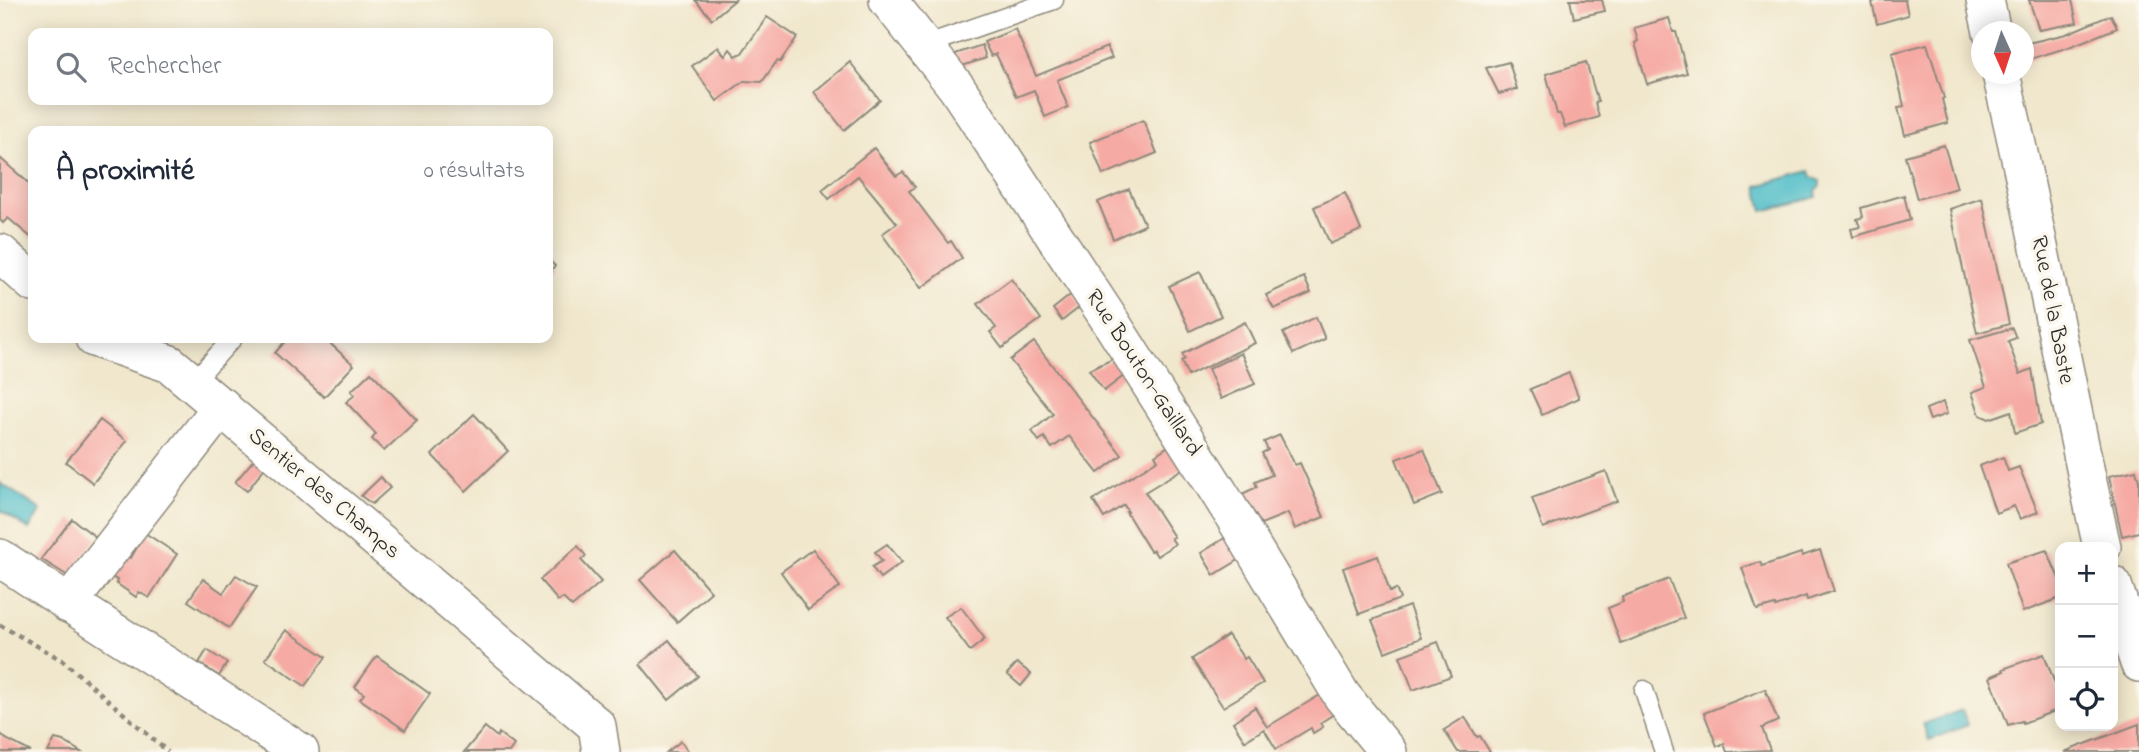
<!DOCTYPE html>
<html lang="fr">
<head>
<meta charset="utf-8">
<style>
  body { margin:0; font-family:"Indie Flower",sans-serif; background:#f6f6f7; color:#1f2937 }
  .controls { position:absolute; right:21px; bottom:21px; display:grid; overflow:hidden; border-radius:14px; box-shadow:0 4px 18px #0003 }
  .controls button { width:63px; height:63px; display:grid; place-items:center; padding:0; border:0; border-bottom:2px solid #e0e1e3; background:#fff; color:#1f2937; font:35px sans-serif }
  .compass { position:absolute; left:1971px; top:21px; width:63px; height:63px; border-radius:50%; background:#fff; box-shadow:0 4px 18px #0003; rotate:177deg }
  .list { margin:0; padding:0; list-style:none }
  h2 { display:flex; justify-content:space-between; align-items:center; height:91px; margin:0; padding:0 28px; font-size:30px }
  h2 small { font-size:23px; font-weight:400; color:#747a83 }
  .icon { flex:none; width:38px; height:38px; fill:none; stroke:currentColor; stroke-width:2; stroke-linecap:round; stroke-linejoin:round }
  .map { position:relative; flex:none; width:2139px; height:752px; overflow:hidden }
  .search { position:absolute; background:#fff; box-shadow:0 4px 18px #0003; left:28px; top:28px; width:525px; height:77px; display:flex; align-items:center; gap:18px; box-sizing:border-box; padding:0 24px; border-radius:14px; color:#747a83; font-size:26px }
  .panel { position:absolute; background:#fff; box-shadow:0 4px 18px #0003; left:28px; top:126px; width:525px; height:217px; border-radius:14px }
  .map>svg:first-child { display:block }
  .water { fill:#4fbdc8; stroke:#3d747a; stroke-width:2 }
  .building { fill:#f6aaa4 }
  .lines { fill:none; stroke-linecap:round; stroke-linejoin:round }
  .lane-casing { stroke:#8e897c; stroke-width:21 }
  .street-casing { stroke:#8e897c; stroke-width:40 }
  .path { stroke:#8e897c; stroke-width:4.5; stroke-dasharray:5 5; stroke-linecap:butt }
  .lane { stroke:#fff; stroke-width:18 }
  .street { stroke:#fff; stroke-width:37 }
  .labels { text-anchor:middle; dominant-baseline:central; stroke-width:7; stroke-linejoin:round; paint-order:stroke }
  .street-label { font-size:23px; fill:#2b2b2b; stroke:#fbf7ec }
</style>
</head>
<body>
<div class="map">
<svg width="2139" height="752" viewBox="0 0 2139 752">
  <rect width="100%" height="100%" fill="#fbf7ec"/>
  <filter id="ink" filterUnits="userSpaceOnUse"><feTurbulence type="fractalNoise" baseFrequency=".0143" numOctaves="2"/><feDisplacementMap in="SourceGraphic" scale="14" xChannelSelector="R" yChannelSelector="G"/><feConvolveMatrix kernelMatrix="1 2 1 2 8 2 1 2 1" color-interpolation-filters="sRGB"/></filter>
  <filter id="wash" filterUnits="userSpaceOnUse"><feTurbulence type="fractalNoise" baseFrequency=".00686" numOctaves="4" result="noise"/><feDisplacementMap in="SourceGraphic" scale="28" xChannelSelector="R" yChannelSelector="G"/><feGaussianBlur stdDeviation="1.57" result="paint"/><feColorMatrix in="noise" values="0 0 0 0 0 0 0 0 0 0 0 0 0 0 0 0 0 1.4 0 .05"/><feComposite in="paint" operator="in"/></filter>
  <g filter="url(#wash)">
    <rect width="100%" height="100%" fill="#f0e7cc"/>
    <g class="water">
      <polygon points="1810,171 1812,177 1820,181 1820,186 1816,191 1817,197 1763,211 1757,186"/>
      <polygon points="0,483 41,510 29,529 0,510"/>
      <polygon points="1962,710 1968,725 1929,740 1923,724"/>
    </g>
    <g id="blocks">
      <g class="building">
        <polygon points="695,0 735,0 712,19"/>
        <polygon points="1570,0 1602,0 1605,11 1574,18"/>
        <polygon points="1878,0 1905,0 1908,15 1877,24 1872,2"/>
        <polygon points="2029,0 2072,0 2077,23 2039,30"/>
        <polygon points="2111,15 2117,28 2069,47 2024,61 2024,44 2066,34"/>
        <polygon points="767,17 797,37 780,62 777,61 762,82 744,81 717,101 692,66 718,47 725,56 730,49 736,56 742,53"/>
        <polygon points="1669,18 1673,32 1676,32 1687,73 1647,84 1635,43 1638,41 1634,28"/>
        <polygon points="1015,29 1036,76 1107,47 1112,58 1057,80 1068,107 1045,117 1034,90 1016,97 996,54 991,56 984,42"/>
        <polygon points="1927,44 1944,98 1942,99 1948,123 1905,135 1898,108 1904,106 1892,53"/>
        <polygon points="982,45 986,58 962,66 955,54"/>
        <polygon points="850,62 880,100 844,130 814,92"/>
        <polygon points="1509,62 1517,89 1499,94 1486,68"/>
        <polygon points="1586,62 1598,102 1595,103 1599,117 1565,127 1560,114 1557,114 1546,74"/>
        <polygon points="1143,120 1157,153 1103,175 1090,142"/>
        <polygon points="1944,145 1957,188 1917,199 1905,156"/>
        <polygon points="874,148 896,176 903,172 915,187 909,191 948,243 951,241 962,258 921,288 882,234 897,223 858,176 829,199 822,190"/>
        <polygon points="0,158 33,187 33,239 8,218 3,223 0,220"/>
        <polygon points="1129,189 1145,225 1113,239 1098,202"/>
        <polygon points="1345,193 1361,230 1330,244 1314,207"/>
        <polygon points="1904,195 1910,220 1853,237 1851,229 1860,227 1857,219 1863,217 1861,208"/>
        <polygon points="1982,198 2009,324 1977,333 1950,209"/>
        <polygon points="548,259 555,266 548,273"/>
        <polygon points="1200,272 1221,316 1190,331 1169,286"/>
        <polygon points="1304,277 1311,293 1274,309 1266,295"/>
        <polygon points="1011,279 1041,319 1002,348 990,332 996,328 978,304"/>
        <polygon points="1073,293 1081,306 1062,321 1053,309"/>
        <polygon points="1316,317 1325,339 1293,354 1283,333"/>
        <polygon points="1245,322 1255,343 1188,376 1181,361 1185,359 1182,354"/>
        <polygon points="2012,328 2016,338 2008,341 2020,374 2032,369 2041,424 2015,433 2011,411 1989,419 1980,415 1972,392 1986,387 1970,340"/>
        <polygon points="288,338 324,338 354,365 324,397 275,353"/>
        <polygon points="1034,342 1122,455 1098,473 1069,436 1052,448 1044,437 1039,441 1032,431 1053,414 1010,360"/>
        <polygon points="1241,353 1255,384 1221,399 1208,369"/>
        <polygon points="1115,358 1125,375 1104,391 1089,370"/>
        <polygon points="371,372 417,420 384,451 372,439 376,434 346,402 355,395 351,391"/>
        <polygon points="1569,373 1579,398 1542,415 1530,389"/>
        <polygon points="1943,402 1947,414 1930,420 1926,409"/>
        <polygon points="474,414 508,451 466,491 432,455"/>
        <polygon points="100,420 127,441 93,483 66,462"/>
        <polygon points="1280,435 1295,465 1300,463 1324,517 1295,529 1288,513 1261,524 1242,494 1257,487 1255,482 1272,475 1262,453 1268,450 1264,442"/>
        <polygon points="1170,445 1184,468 1145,492 1174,537 1171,538 1175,544 1157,556 1153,550 1150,551 1126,512 1128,512 1124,505 1104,518 1093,500 1158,460 1155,455"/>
        <polygon points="1424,449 1442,494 1414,505 1396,459"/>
        <polygon points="2003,457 2008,471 2019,467 2038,512 2020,519 2014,506 1996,513 1979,466"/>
        <polygon points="255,458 266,466 247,491 235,482"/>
        <polygon points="2136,470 2139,481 2139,532 2122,536 2109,476"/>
        <polygon points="1606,471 1617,501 1543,528 1532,498"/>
        <polygon points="381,477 390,488 372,504 361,496"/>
        <polygon points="72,519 97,538 68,576 41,559"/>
        <polygon points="145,533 177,554 149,598 139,592 136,597 116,583 117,580 106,574 122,553 131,558"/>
        <polygon points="1228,536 1242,558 1214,575 1201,553"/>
        <polygon points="887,544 902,562 880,578 872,567 882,561 875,552"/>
        <polygon points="578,546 586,556 581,560 601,582 572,607 563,598 558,601 540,580"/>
        <polygon points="813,549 840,587 808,610 781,572"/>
        <polygon points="675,550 711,592 677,622 640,580"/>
        <polygon points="1820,550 1834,591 1807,600 1806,596 1776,607 1775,605 1757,610 1742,568 1760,562 1762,566 1801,553 1802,556"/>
        <polygon points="2047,550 2060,581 2060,598 2023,612 2006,563"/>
        <polygon points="1378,556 1390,592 1396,589 1400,599 1359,614 1343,568"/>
        <polygon points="236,575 257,587 229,628 188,601 203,579 223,593"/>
        <polygon points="1669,579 1684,618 1621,644 1608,608 1623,602 1622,597"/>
        <polygon points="1409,606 1421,638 1385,652 1372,620"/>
        <polygon points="961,607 985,639 970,651 945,617"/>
        <polygon points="286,630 326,657 305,686 265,659"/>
        <polygon points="1228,635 1244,659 1247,657 1263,683 1223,707 1192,659"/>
        <polygon points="669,640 698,676 669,700 640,664"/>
        <polygon points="1438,642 1451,676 1413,690 1400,656"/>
        <polygon points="207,650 227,663 219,676 199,663"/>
        <polygon points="2044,654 2060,697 2060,709 2023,723 2022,721 2008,725 1990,677 2004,671 2003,669"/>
        <polygon points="377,656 430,694 405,730 360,699 364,694 355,687"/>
        <polygon points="1017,663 1031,674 1021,686 1007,674"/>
        <polygon points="1765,689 1778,721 1762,728 1770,750 1727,752 1724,744 1717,746 1704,713"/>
        <polygon points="1325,692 1337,712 1320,723 1323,727 1313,733 1311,728 1276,749 1264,729 1245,741 1233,722 1255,707 1267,727"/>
        <polygon points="1465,717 1477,737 1480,736 1490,752 1458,752 1444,730"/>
        <polygon points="2139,724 2139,752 2064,752"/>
        <polygon points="485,727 497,737 499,733 514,745 509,752 464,752"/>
        <polygon points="0,733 6,739 31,752 0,752"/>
        <polygon points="55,739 63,741 81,752 48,752"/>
        <polygon points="681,741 689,752 667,752"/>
      </g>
    </g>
  </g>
  <g filter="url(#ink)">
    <use href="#blocks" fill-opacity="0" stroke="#8e897c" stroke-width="2"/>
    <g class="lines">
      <defs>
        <g id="lane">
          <polyline points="925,45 1054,0"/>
          <polyline points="192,383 233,338"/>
          <polyline points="1644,690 1664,752"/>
        </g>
        <g id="street">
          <polyline points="888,0 957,88 1109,319 1230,510 1342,696 1388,752"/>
          <polyline points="1985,0 1992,32"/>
          <path d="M2001,74C2038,231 2067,389 2102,547"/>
          <polyline points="0,253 33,283"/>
          <polyline points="94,338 170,364 597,726 601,752"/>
          <path d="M0,558C99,624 201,686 300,752"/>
          <polyline points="2113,585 2139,663"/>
          <polyline points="68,604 222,406"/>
        </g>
      </defs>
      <use href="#lane" class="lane-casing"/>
      <use href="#street" class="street-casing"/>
      <polyline class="path" points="0,625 62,660 168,752"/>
      <use href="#lane" class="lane"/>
      <use href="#street" class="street"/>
    </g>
  </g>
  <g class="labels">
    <g class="street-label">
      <text transform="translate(2052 310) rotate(79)">Rue de la Baste</text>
      <text transform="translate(1143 373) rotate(57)">Rue Bouton-Gaillard</text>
      <text transform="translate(324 494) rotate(40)">Sentier des Champs</text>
    </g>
  </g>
</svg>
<div class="controls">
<button>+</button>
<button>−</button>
<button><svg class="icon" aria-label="locate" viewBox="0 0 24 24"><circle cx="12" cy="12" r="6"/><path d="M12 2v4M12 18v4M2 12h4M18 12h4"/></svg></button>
</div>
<svg class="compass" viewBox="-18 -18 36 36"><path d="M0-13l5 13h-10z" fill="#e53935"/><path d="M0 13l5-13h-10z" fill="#747a83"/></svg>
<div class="search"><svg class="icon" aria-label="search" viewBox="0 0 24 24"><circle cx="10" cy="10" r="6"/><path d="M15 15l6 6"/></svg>Rechercher</div>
<section class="panel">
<h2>À proximité<small>0 résultats</small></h2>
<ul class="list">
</ul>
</section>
</div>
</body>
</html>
